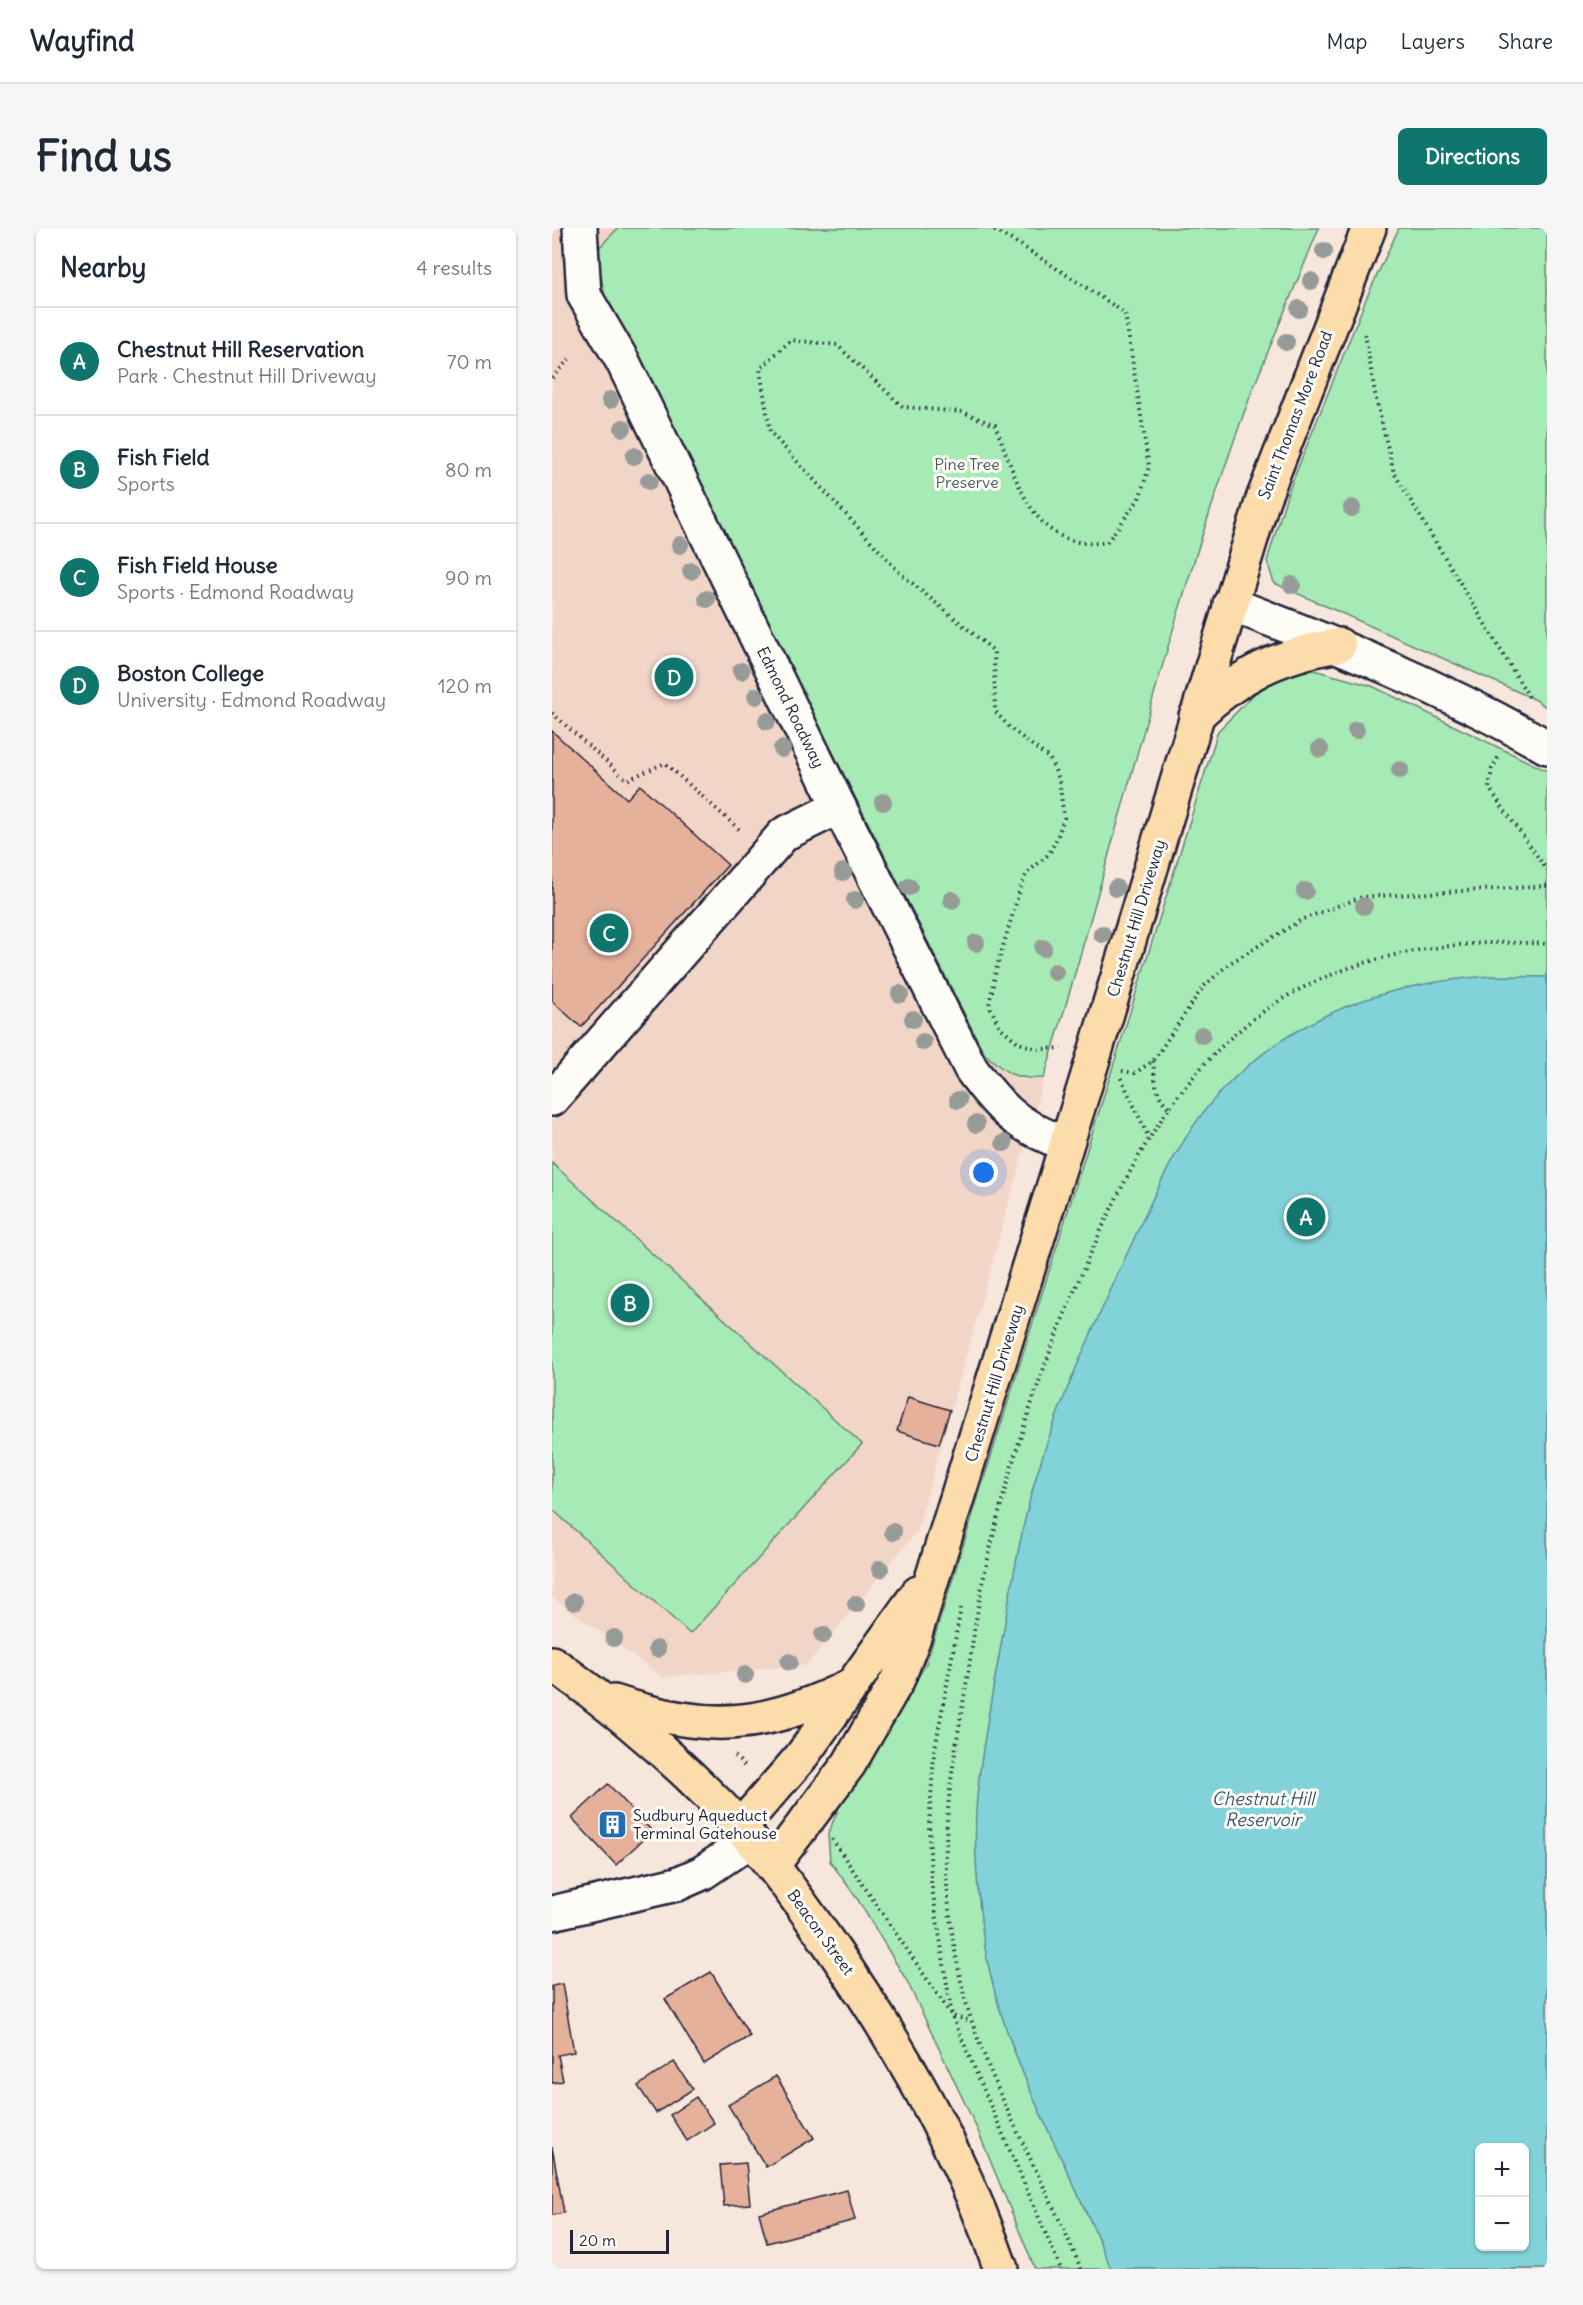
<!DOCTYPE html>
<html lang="en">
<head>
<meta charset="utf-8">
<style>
  body { margin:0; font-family:Delius,sans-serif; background:#f6f6f7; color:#1f2937 }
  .controls { position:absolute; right:18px; bottom:18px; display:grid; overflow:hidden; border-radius:9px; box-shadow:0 2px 4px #0004 }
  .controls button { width:54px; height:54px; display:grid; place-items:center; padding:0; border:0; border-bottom:2px solid #e0e1e3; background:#fff; color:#1f2937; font:30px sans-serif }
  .scale { position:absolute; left:18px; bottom:15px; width:99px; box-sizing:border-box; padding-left:6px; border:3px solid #22223b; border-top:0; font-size:16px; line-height:21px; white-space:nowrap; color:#22223b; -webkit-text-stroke:4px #fdfcf7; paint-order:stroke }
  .you { position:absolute; left:432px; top:945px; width:21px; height:21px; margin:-15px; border:4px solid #fff; border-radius:50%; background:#1a73e8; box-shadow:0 0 0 9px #1a73e833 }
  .badge { display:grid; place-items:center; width:39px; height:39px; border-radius:50%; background:#0f766e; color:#fff; font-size:20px; font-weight:700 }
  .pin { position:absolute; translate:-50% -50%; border:3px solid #fff; box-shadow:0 2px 6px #0006 }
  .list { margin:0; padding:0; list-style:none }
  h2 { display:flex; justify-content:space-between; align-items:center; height:78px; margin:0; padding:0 24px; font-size:26px }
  h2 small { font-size:20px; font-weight:400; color:#747a83 }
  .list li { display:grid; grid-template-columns:39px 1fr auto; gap:18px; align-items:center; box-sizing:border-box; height:108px; padding:0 24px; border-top:2px solid #e0e1e3 }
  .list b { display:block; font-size:22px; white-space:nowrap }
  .list p { margin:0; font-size:20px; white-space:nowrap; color:#747a83 }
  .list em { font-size:20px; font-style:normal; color:#747a83 }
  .map { position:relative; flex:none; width:995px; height:2041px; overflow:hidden; border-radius:9px }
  header { display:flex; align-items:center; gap:36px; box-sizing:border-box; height:84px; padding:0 30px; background:#fff; border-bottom:2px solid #e0e1e3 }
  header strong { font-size:28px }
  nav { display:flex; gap:33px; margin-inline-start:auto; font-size:21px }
  .intro { display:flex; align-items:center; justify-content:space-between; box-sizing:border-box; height:144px; padding:0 36px }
  h1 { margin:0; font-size:42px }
  .button { padding:15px 27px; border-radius:9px; background:#0f766e; color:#fff; font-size:21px; font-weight:700 }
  main { display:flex; gap:36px; padding:0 36px }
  aside { flex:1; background:#fff; border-radius:9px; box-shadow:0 2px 4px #0004 }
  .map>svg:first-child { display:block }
  .built { fill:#f1d6c8 }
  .green { fill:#a6eab5; stroke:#648678; stroke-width:1.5; fill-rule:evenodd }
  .water { fill:#82d3d9; stroke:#5c8c9a; stroke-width:1.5; fill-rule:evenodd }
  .building { fill:#e6b19b; stroke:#22223b; stroke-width:1.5 }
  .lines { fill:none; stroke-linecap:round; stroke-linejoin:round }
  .minor-casing { stroke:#22223b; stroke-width:38 }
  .major-casing { stroke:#22223b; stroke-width:38 }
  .path { stroke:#22223b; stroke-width:4; stroke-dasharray:1.5 4.5; stroke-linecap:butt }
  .minor { stroke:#fdfcf7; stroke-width:33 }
  .major { stroke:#fddcac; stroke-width:33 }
  .tree { fill:#979b97 }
  .labels { text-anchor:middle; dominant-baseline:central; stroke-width:6; stroke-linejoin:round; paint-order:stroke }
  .street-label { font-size:16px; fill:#22223b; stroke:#fdfcf7 }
  .park-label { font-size:16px; fill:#4a5e60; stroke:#fdfcf7 }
  .poi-label { font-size:16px; fill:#22223b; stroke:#fdfcf7; text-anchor:start }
  .water-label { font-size:18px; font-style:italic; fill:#3f576a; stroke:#fdfcf7 }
</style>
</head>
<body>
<header>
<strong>Wayfind</strong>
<nav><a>Map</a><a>Layers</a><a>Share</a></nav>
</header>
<div class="intro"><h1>Find us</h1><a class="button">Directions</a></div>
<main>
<aside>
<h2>Nearby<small>4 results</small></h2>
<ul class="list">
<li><span class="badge">A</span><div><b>Chestnut Hill Reservation</b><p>Park · Chestnut Hill Driveway</p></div><em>70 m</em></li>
<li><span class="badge">B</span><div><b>Fish Field</b><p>Sports</p></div><em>80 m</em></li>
<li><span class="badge">C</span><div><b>Fish Field House</b><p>Sports · Edmond Roadway</p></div><em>90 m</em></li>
<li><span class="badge">D</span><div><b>Boston College</b><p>University · Edmond Roadway</p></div><em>120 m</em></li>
</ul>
</aside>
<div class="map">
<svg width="995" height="2041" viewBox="0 0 995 2041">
  <rect width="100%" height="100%" fill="#f6e6db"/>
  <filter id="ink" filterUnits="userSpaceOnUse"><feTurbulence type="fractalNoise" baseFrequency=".0167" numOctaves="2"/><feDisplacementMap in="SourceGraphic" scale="12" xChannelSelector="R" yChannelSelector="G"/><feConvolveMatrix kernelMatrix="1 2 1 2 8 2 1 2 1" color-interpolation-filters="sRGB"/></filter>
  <g filter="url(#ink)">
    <polygon class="built" points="0,0 66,0 44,23 54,74 432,825 471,852 492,850 365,1303 255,1437 110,1449 0,1369"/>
    <g class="green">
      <path d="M66,0H767C742,62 715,123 692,185C613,402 560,629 492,850C462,852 454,845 432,825L54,74L44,23Z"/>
      <polygon points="847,0 995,0 995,480 984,472 722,355 715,333 735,267 814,71"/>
      <path d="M751,439L820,458L995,543V2041H483L426,1903L355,1753L306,1672L278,1633L276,1606L287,1579L374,1436L666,503L710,458ZM927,1920H972V2018H927Z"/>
      <polygon points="0,935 310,1216 138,1406 0,1281"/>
    </g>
    <path class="water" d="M938,748L995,749V2041H559C513,1926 442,1818 429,1691C424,1649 421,1602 426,1559C431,1515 439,1471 447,1428C457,1374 465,1320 479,1267C501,1184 539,1106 574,1028C601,970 627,907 672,860C746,785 835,755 938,748ZM927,1920H972V2018H927Z"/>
    <g class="building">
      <polygon points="0,503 75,571 88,557 176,637 29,799 0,773"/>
      <polygon points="356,1169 398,1182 387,1216 345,1203"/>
      <polygon points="56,1556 100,1603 64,1637 20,1590"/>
      <polygon points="159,1744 198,1808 152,1836 113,1771"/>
      <polygon points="10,1756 22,1824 6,1827 11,1853 0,1855 0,1758"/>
      <polygon points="122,1834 141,1861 104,1885 86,1858"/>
      <polygon points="224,1848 262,1910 214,1939 176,1877"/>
      <polygon points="144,1869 162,1895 135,1913 118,1887"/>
      <polygon points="0,1919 12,1985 0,1987"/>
      <polygon points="194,1935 198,1976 172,1978 168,1937"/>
      <polygon points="295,1962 303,1992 215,2015 207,1985"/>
    </g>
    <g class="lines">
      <defs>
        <g id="minor">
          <path d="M28,0L32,67L71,134L287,579L419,841C449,882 465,898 514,916"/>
          <path d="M678,376C787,417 894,461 995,519"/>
          <polyline points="0,871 232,606 287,579"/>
          <polyline points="0,1685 125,1656 150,1645 199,1612"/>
        </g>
        <g id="major">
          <path d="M644,488C688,446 727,427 787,417"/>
          <path d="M0,1435C55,1474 108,1518 156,1566C203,1611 241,1664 278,1717C348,1817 409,1925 449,2041"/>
          <path d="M62,1474C154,1504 210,1502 298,1458"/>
          <polyline points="188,1599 249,1529 366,1365"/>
          <polyline points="220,1638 297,1536 345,1453 362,1409 541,831 711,271 817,0"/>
        </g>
      </defs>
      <use href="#minor" class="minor-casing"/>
      <use href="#major" class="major-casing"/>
      <g class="path">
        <path d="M437,0L467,16L573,85L597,239L587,271L555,314C481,326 465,251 443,197L410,184L351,179L285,117L239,112L208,141L218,204L348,345L442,423L443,483L458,500L498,531L507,551L512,590L505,610L497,626L475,645L470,655L444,742L437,777L448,799L467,815L485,821L510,820"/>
        <polyline points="813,106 824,171 842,245 977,469"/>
        <polyline points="0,150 17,131"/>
        <polyline points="0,485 75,552 113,535 190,604"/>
        <polyline points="946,530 940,541 937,560 995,642"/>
        <path d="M601,833C603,851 603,867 617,880"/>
        <polyline points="570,843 583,845 601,833 651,759 678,735 751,691 810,669 995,658"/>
        <polyline points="569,850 597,910"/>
        <polyline points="409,1380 382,1526 377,1599 379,1653 388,1710 400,1788 509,2041"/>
        <polyline points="183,1528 194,1540"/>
        <polyline points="280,1611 400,1788 419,1793"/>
        <path d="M529,2041C495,1959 450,1881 421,1797C406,1755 396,1686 394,1641C392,1577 405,1514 415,1451C421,1415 425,1379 433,1344C457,1232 494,1124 541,1020C577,939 620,859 689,801C771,730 890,709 995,716"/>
      </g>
      <use href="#minor" class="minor"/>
      <use href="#major" class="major"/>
    </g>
    <g class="tree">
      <circle cx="772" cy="23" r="9"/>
      <circle cx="759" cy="53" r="9"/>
      <circle cx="747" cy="81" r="9"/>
      <circle cx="734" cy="114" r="9"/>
      <circle cx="58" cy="172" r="9"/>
      <circle cx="71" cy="200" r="9"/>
      <circle cx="82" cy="228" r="9"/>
      <circle cx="97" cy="253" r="9"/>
      <circle cx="800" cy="280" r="9"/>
      <circle cx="128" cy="317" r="9"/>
      <circle cx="139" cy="343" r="9"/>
      <circle cx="740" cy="357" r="9"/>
      <circle cx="155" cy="371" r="9"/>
      <circle cx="189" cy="443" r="9"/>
      <circle cx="204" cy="468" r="9"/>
      <circle cx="215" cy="493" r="9"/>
      <circle cx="804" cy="502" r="9"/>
      <circle cx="230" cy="521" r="9"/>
      <circle cx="768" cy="521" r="9"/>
      <circle cx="848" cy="542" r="9"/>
      <circle cx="331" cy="574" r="9"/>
      <circle cx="291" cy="644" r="9"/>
      <circle cx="357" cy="659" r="9"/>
      <circle cx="564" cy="660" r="9"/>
      <circle cx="753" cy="663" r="9"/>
      <circle cx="303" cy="672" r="9"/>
      <circle cx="400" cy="672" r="9"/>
      <circle cx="812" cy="678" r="9"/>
      <circle cx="550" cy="706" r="9"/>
      <circle cx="424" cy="715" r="9"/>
      <circle cx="491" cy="720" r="9"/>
      <circle cx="503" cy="744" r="9"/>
      <circle cx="348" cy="766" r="9"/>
      <circle cx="361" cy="791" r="9"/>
      <circle cx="650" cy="807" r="9"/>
      <circle cx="371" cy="814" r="9"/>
      <circle cx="406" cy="872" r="9"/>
      <circle cx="424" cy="896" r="9"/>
      <circle cx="452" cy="915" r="9"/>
      <circle cx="341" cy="1304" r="9"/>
      <circle cx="328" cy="1341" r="9"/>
      <circle cx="22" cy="1374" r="9"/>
      <circle cx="304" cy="1376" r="9"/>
      <circle cx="271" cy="1407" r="9"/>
      <circle cx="62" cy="1410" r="9"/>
      <circle cx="105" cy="1421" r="9"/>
      <circle cx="237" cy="1434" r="9"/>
      <circle cx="193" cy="1447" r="9"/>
    </g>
  </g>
  <defs>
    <symbol id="building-square" viewBox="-11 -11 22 22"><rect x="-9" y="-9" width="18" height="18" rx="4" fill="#1f6fb2" stroke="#fdfcf7"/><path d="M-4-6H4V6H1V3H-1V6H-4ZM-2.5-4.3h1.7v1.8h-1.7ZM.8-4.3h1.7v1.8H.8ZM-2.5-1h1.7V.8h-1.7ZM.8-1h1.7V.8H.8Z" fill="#fff"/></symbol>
  </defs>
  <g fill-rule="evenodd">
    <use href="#building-square" x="44" y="1580" width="33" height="33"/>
  </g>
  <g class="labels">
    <g class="street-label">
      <text transform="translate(743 187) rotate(-69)">Saint Thomas More Road</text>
      <text transform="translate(239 479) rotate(64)">Edmond Roadway</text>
      <text transform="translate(584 690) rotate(-73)">Chestnut Hill Driveway</text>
      <text transform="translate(442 1155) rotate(-73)">Chestnut Hill Driveway</text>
      <text transform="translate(269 1704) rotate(54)">Beacon Street</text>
    </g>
    <g class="park-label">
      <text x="415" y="236">Pine Tree<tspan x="415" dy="18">Preserve</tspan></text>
    </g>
    <g class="poi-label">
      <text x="81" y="1587">Sudbury Aqueduct<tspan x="81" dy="18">Terminal Gatehouse</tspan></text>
    </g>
    <g class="water-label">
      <text x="711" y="1570">Chestnut Hill<tspan x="711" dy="21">Reservoir</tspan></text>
    </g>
  </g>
</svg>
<div class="controls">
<button>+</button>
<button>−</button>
</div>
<div class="scale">20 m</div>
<div class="you"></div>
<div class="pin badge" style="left:754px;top:989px">A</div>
<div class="pin badge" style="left:78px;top:1075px">B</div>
<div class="pin badge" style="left:57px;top:705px">C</div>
<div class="pin badge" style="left:122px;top:449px">D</div>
</div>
</main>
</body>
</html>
